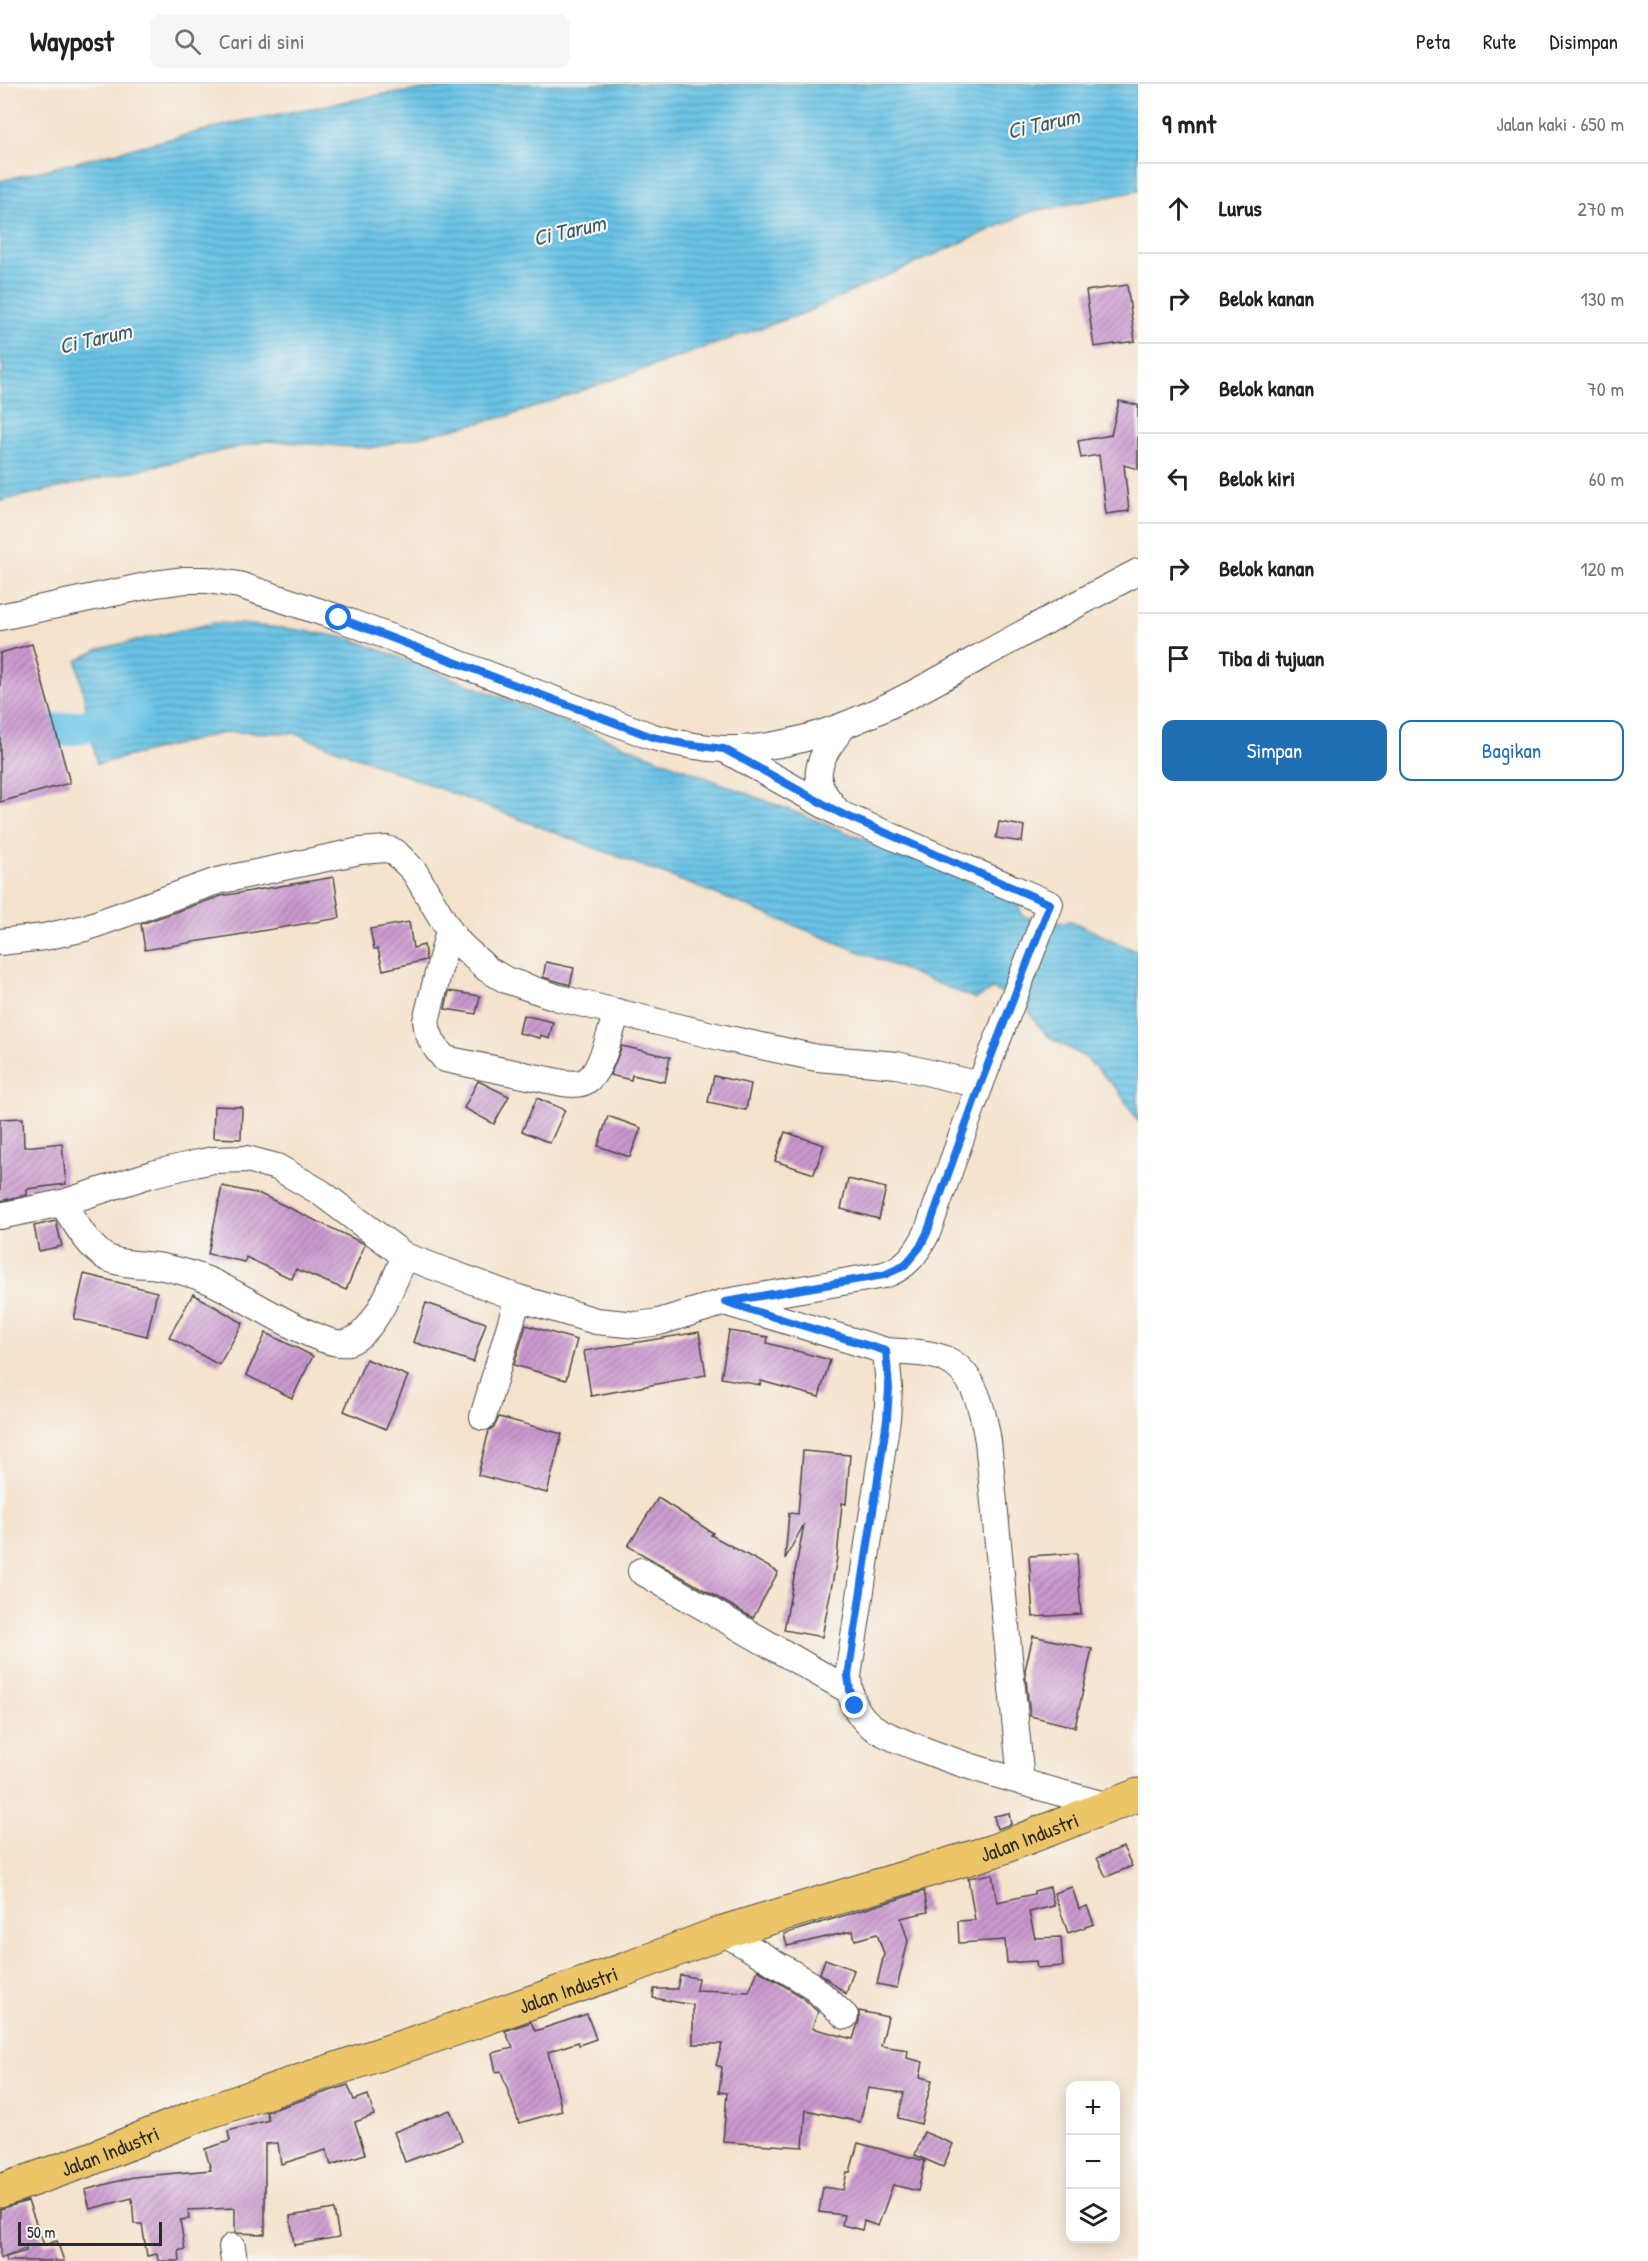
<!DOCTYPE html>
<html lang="id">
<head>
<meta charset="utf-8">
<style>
  body { margin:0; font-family:"Patrick Hand",sans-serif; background:#f6f6f6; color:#202124 }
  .controls { position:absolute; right:18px; bottom:18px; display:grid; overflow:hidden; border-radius:12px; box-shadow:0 3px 15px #0003 }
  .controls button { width:54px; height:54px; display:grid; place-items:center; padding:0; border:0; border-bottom:2px solid #e0e0e0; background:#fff; color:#202124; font:30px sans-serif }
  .scale { position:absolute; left:18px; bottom:15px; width:144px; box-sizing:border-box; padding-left:6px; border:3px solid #2b2b2b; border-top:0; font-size:16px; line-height:21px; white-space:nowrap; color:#2b2b2b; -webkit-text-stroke:4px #f6f6f2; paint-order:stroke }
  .stop { position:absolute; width:18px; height:18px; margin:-14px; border:4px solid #1a73e8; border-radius:50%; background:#fff }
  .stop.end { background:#1a73e8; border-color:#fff; box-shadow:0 2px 6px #0008 }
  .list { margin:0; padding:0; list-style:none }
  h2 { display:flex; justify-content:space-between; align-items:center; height:78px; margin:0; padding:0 24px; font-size:26px }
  h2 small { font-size:20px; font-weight:400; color:#757577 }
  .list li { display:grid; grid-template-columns:39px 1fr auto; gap:18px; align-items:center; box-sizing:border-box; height:90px; padding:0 24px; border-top:2px solid #e0e0e0 }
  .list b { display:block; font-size:22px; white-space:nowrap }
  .list em { font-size:20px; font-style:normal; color:#757577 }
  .actions { display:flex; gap:12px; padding:18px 24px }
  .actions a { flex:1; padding:14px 0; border:2px solid #1f6fb2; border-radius:12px; text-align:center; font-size:21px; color:#1f6fb2 }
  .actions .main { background:#1f6fb2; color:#fff }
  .icon { flex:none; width:33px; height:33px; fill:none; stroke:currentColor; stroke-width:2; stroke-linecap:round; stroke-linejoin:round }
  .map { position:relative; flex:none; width:1138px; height:2177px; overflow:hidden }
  header { display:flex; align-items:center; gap:36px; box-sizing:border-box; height:84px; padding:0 30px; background:#fff; border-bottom:2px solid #e0e0e0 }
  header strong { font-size:28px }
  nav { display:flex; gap:33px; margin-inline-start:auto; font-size:21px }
  .search { width:420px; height:54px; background:#f6f6f6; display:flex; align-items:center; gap:15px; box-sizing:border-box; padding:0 21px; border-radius:12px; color:#757577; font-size:22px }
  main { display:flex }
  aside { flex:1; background:#fff }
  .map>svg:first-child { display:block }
  .water { fill:url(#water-rules); stroke:#4a7788; stroke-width:1.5 }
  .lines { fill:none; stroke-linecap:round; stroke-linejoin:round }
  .river { stroke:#68c3e6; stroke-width:34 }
  .building { fill:url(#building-hatch) }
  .minor-casing { stroke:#494643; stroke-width:28 }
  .major-casing { stroke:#494643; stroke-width:35 }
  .minor { stroke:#fff; stroke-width:26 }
  .major { stroke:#edc569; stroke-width:33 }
  .route { stroke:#1a73e8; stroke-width:8 }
  .labels { text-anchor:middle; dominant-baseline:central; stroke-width:4.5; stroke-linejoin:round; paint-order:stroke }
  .street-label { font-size:21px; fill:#2b2b2b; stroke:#f6f6f2 }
  .water-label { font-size:22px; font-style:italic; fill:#3d5963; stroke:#f6f6f2 }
</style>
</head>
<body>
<header>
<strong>Waypost</strong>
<div class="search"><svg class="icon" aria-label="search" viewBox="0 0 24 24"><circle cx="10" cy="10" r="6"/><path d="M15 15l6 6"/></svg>Cari di sini</div>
<nav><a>Peta</a><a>Rute</a><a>Disimpan</a></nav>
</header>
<main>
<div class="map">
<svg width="1138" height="2177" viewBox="0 0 1138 2177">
  <defs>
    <pattern id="water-rules" width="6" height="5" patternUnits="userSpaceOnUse" patternTransform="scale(1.5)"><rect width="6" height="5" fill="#68c3e6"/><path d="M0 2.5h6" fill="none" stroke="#569fbb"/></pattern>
    <pattern id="building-hatch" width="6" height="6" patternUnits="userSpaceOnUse" patternTransform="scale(1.5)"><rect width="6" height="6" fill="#cb98cf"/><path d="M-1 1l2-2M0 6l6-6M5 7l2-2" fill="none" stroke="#a57ca8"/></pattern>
  </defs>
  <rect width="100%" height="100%" fill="#f6f6f2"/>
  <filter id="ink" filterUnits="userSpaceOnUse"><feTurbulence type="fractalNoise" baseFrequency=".0167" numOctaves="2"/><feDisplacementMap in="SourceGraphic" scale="12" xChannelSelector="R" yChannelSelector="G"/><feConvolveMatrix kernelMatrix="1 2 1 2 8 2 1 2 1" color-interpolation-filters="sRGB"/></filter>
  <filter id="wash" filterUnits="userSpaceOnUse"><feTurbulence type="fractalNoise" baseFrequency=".008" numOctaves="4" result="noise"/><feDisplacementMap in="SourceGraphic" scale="24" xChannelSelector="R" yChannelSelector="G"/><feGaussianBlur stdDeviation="1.35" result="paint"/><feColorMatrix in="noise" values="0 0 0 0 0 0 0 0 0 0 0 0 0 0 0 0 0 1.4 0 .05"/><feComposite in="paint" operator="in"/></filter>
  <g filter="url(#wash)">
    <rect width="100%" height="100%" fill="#f5e2cc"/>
    <g class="water">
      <polygon points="484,0 1138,0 1138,107 1030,128 804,229 512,331 371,364 266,357 0,417 0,290 4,289 0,271 0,97 238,38 385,10"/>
      <path d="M214,539C261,540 306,546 352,555L1017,815L1022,832L1050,840L1071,837L1138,868V1037L1118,1006L1085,973L1050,954L1036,939L1024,917L992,905L976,915L729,815L294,649L227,648L97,680L77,577L99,565Z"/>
    </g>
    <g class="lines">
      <polyline class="river" points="0,656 136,634"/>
    </g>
    <g id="blocks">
      <g class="building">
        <polygon points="1127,201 1135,257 1094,263 1086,207"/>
        <polygon points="1119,317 1138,321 1138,385 1124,381 1129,427 1106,430 1099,371 1081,374 1078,357 1111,351"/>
        <polygon points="32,560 70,699 0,718 0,569"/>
        <polygon points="999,738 1024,742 1022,758 996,754"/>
        <polygon points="334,793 340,834 145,866 141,840 221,812"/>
        <polygon points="409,838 413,864 424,861 426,876 383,886 378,865 374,865 370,845"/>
        <polygon points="546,878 574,884 570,901 543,893"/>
        <polygon points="449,907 480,912 476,930 445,925"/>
        <polygon points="523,931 553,938 549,955 541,951 540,954 519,949"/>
        <polygon points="622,962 670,973 665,998 632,991 631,996 610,991"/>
        <polygon points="714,992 751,1000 746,1026 708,1018"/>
        <polygon points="478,997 509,1012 494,1040 464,1024"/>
        <polygon points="537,1014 565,1026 550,1059 522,1047"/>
        <polygon points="214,1022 242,1023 241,1055 213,1054"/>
        <polygon points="608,1032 641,1044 630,1073 598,1062"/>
        <polygon points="23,1034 24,1063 62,1059 66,1100 27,1105 27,1111 0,1117 0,1035"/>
        <polygon points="785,1048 824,1061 814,1090 775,1077"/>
        <polygon points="848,1095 886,1104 879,1135 841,1125"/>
        <polygon points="222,1102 260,1110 365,1160 346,1206 296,1185 292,1195 246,1173 245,1178 208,1170"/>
        <polygon points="56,1137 62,1162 39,1167 34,1142"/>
        <polygon points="84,1190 157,1208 147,1252 74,1235"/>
        <polygon points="193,1210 243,1239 219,1281 169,1253"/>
        <polygon points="426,1219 486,1239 473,1278 413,1258"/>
        <polygon points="526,1241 577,1256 566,1296 514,1281"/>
        <polygon points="729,1247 768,1253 767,1259 830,1276 819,1313 761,1297 760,1301 721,1294"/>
        <polygon points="699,1248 706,1291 591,1312 584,1267"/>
        <polygon points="266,1249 313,1272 292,1314 246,1291"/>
        <polygon points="366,1275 408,1292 386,1345 344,1327"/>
        <polygon points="499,1333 562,1350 547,1409 478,1391 489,1346 494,1343"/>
        <polygon points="803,1367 850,1371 846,1420 842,1419 837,1474 822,1553 784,1546 804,1440 785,1475 789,1429 798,1430"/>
        <polygon points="658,1414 713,1449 711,1451 778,1488 753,1534 628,1462"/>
        <polygon points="1077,1469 1081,1530 1033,1533 1029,1472"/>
        <polygon points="1033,1552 1092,1565 1075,1643 1030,1632 1025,1586"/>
        <polygon points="1009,1729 1011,1740 997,1745 994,1732"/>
        <polygon points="1123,1763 1132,1782 1106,1793 1097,1774"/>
        <polygon points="992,1790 997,1818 1034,1810 1034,1807 1050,1803 1054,1822 1029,1828 1035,1854 1061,1853 1063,1882 1037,1884 1036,1877 1007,1879 1005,1856 959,1859 958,1837 975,1836 968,1794"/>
        <polygon points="1072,1803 1079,1825 1087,1822 1094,1840 1068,1849 1054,1809"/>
        <polygon points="924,1807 928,1828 901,1834 908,1857 897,1904 877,1900 884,1870 877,1850 855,1856 853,1847 787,1862 784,1850"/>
        <polygon points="825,1875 854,1886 846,1910 820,1889"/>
        <polygon points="758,1886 801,1912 818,1928 812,1944 853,1955 859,1936 859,1927 888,1933 881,1962 908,1966 907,1974 923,1978 920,1993 932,1996 921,2040 898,2034 904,2009 868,2004 860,2038 806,2026 803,2063 723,2058 727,2009 719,2008 722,1983 716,1981 722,1960 693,1960 693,1921 653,1914 654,1905 677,1905 680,1891 698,1894 696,1906 749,1908"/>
        <polygon points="587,1930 596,1955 579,1961 578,1958 548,1968 562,2027 519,2039 501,1987 496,1988 492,1969 513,1964 505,1947 531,1938 535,1947"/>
        <polygon points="348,2001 354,2016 368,2011 374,2031 355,2038 365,2070 331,2081 326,2066 281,2080 278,2059 265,2060 265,2150 235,2149 235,2124 188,2126 189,2135 180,2136 185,2166 179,2166 180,2177 158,2177 157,2170 147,2172 142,2140 134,2140 132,2114 90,2125 85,2106 133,2093 211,2086 205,2065 230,2057 228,2047 269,2036 266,2028"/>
        <polygon points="450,2026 462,2057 405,2078 394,2048"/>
        <polygon points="924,2048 953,2060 943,2083 915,2071"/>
        <polygon points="858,2059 925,2077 918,2107 893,2101 878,2142 864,2137 862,2146 842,2141 844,2131 819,2128 823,2103 843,2106 847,2088 850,2088"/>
        <polygon points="28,2117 44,2161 57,2157 64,2177 6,2177 6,2173 26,2167 26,2164 0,2174 0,2125"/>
        <polygon points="334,2125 339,2153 294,2161 290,2132"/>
      </g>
    </g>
  </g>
  <g filter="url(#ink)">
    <use href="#blocks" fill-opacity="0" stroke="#494643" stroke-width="1.5"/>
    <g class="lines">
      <defs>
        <g id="minor">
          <path d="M0,533L155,500L185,496H207L239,501L339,534L653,653C675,659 700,664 724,665C815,667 901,617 978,574C1031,545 1084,516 1138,488"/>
          <path d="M838,728C833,721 825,713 821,704C812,681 831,658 844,642"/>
          <path d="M449,846L426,937C428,953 434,963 445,975L563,999C571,1000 579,1001 586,997C602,988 611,945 617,928"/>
          <polyline points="0,858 44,853 85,844 217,797 360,767 387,765 395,768 414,787 449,846 460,860 487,885 506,896 559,914 724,954 817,974 897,981 980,1001"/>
          <path d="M62,1119C74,1136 86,1160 104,1172C119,1181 141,1180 157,1182C175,1185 193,1190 210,1197C238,1209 321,1264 345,1259C374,1254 394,1196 405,1172"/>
          <path d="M0,1132L62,1119L152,1090L194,1080L213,1076L247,1075L277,1083L320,1108L405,1172L518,1214L596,1237L637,1241L659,1238L725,1218L884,1191C906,1184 917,1169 927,1149L980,1001L1050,820L840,730L724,665"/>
          <path d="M731,1220L886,1267L889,1304L887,1335L848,1592C849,1611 855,1629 870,1641C883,1651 901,1657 916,1663C979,1688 1045,1704 1111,1723"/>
          <path d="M886,1267C906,1269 929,1267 947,1276C976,1290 983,1328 988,1357L1021,1697"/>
          <polyline points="483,1333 518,1214"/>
          <polyline points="641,1487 850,1607"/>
          <polyline points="723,1848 810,1900 845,1932"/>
          <polyline points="232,2163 234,2177"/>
        </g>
        <g id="major">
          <path id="s1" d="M0,2107L88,2076L199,2031L455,1945L626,1885L723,1848L993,1767L1138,1711"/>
        </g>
      </defs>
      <use href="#minor" class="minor-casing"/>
      <use href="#major" class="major-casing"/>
      <use href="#minor" class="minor"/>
      <use href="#major" class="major"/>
    </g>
  </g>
  <g class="lines" filter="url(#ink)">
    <polyline class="route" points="339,534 652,653 685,660 724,665 840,729 1050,820 980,1001 927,1149 920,1163 904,1182 884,1191 725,1218 886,1267 889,1304 887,1335 848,1592 850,1606 855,1622"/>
  </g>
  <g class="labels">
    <g class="street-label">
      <text stroke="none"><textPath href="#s1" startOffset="1089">Jalan Industri</textPath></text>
      <text stroke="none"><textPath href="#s1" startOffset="603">Jalan Industri</textPath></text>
      <text stroke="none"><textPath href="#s1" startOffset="117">Jalan Industri</textPath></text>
    </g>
    <g class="water-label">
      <text transform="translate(1043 39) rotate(-13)">Ci Tarum</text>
      <text transform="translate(569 146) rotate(-13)">Ci Tarum</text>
      <text transform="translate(95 254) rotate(-13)">Ci Tarum</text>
    </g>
  </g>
</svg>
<div class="controls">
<button>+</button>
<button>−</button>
<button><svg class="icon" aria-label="layers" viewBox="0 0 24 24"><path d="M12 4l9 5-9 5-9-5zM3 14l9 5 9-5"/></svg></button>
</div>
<div class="scale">50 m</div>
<div class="stop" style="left:339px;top:534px"></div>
<div class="stop end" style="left:855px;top:1622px"></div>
</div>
<aside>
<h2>9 mnt<small>Jalan kaki · 650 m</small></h2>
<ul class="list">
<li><svg class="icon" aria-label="ahead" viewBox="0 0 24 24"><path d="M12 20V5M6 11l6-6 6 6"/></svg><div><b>Lurus</b></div><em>270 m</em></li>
<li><svg class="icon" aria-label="right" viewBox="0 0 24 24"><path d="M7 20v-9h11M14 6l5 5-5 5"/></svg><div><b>Belok kanan</b></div><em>130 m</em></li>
<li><svg class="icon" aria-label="right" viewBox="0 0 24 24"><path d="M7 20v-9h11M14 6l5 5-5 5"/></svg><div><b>Belok kanan</b></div><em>70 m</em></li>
<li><svg class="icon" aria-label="left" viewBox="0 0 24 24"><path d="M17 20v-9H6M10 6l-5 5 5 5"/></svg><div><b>Belok kiri</b></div><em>60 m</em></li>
<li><svg class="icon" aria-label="right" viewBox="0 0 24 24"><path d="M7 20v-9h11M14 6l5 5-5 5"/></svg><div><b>Belok kanan</b></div><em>120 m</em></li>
<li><svg class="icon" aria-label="arrive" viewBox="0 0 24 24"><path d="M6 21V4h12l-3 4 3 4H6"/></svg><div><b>Tiba di tujuan</b></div></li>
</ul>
<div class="actions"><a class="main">Simpan</a><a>Bagikan</a></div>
</aside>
</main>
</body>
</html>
